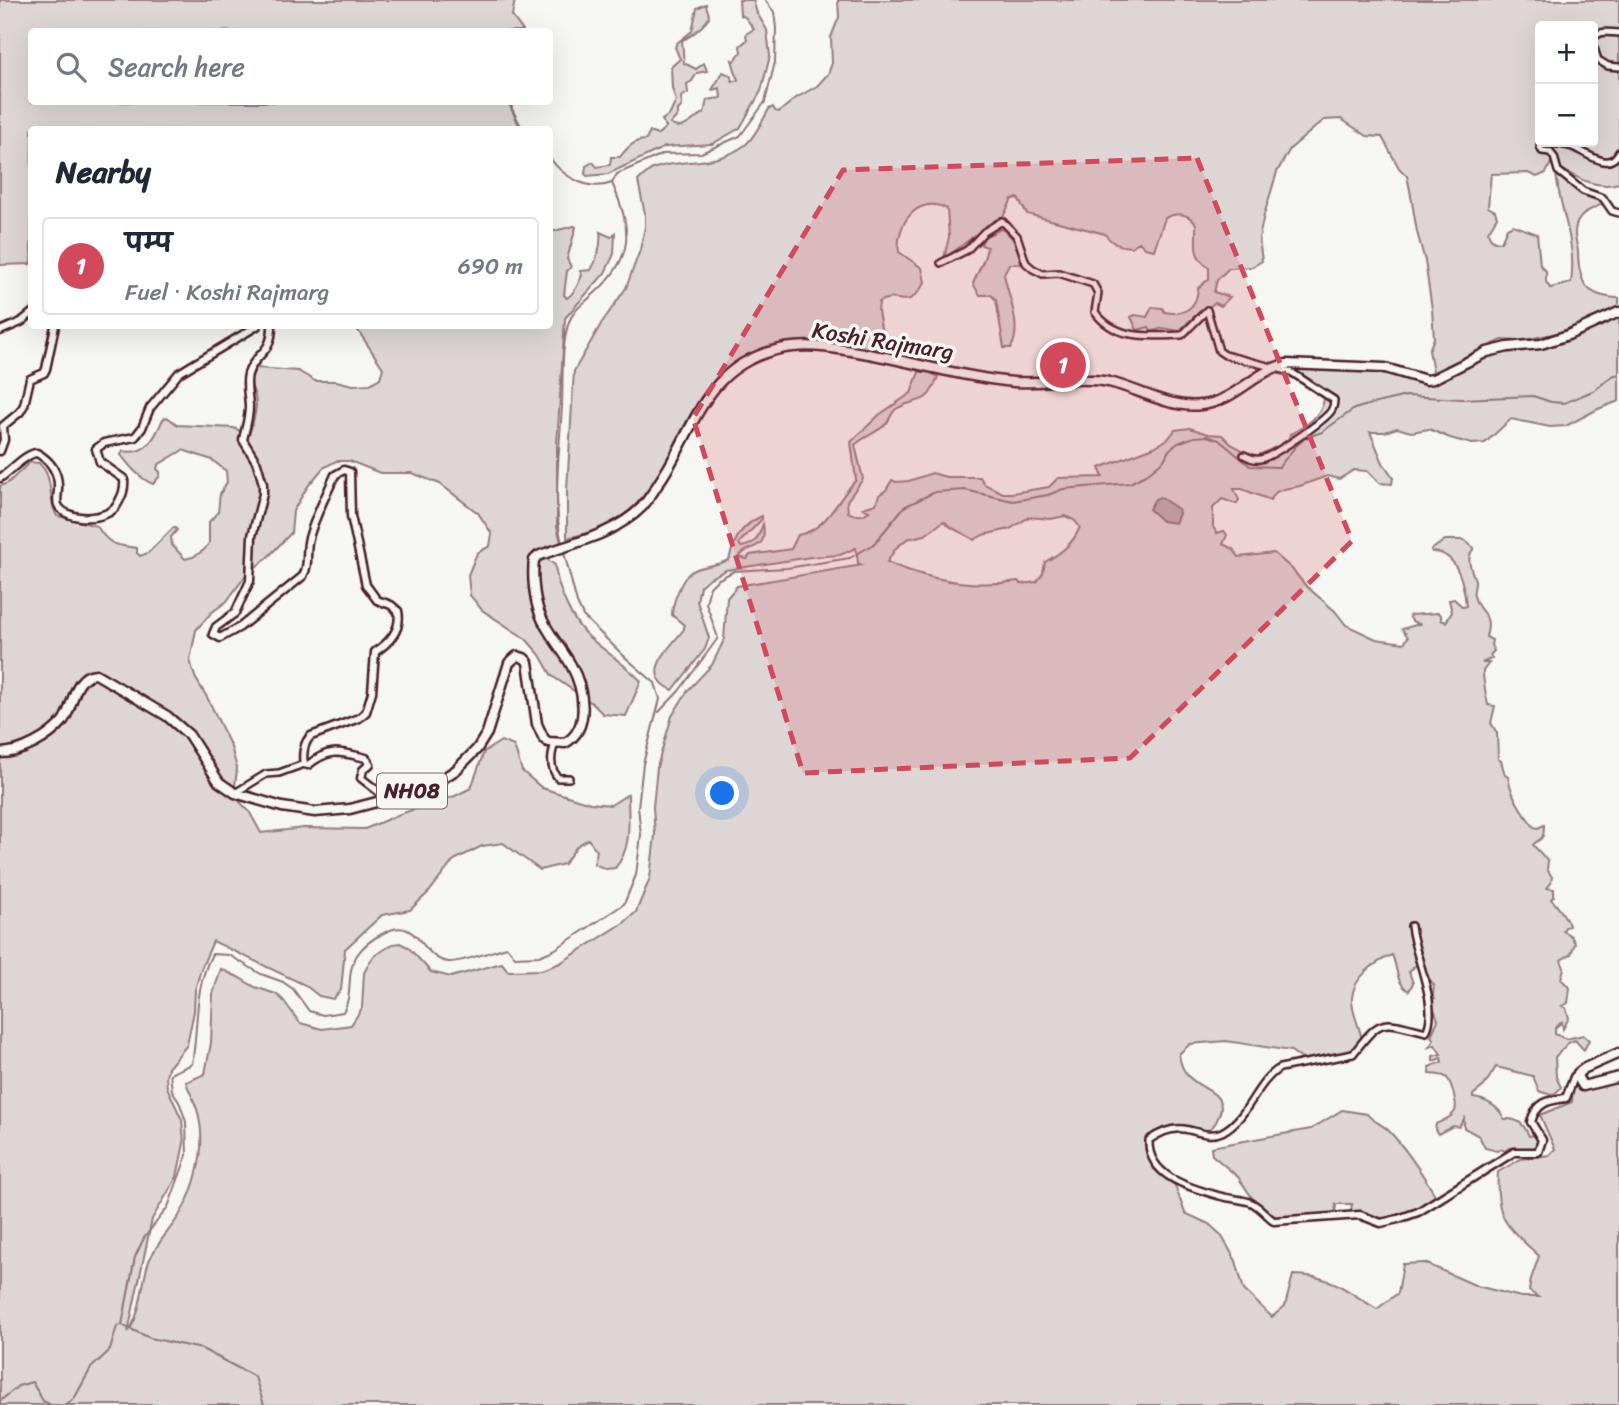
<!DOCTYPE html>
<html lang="en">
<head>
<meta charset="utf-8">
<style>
  body { margin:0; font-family:Sriracha,"Playpen Sans Deva",sans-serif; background:#f6f6f7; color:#1f2937 }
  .controls { position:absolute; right:21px; top:21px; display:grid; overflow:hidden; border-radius:7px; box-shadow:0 7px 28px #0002 }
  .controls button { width:63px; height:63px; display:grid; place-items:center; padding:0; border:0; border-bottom:2px solid #e0e1e3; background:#fff; color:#1f2937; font:35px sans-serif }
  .you { position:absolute; left:723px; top:794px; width:24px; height:24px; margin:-18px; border:5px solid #fff; border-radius:50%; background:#1a73e8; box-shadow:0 0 0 10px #1a73e833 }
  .badge { display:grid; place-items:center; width:46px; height:46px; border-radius:50%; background:#d1495b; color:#fff; font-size:23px; font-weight:700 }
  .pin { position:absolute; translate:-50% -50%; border:4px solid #fff; box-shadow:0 2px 7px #0006 }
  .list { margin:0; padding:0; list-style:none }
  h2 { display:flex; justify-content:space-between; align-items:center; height:91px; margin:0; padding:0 28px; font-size:30px }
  h2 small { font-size:23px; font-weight:400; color:#747a83 }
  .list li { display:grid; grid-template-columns:46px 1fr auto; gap:21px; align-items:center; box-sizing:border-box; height:98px; margin:0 14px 14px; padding:0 14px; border:2px solid #e0e1e3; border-radius:7px }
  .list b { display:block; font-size:26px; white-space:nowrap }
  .list p { margin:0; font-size:23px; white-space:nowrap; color:#747a83 }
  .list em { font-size:23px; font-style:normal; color:#747a83 }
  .icon { flex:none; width:38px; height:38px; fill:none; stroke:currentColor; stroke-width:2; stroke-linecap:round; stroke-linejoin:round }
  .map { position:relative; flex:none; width:1619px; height:1405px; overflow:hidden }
  .search { position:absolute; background:#fff; box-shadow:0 7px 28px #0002; left:28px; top:28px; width:525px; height:77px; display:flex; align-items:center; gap:18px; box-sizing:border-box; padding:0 24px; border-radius:7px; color:#747a83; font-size:26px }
  .panel { position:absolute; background:#fff; box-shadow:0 7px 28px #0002; left:28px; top:126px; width:525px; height:203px; border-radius:7px }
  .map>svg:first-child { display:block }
  .green { fill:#ddd6d5; stroke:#947a80; stroke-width:2; fill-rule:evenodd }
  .water { fill:#bbadae; stroke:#8e747a; stroke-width:2 }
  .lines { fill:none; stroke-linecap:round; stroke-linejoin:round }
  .stream { stroke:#8e747a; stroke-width:2 }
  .minor-casing { stroke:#4a1f2b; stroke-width:10 }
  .tertiary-casing { stroke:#4a1f2b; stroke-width:11 }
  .primary-casing { stroke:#4a1f2b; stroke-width:13 }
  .minor { stroke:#f6f6f2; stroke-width:5 }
  .tertiary { stroke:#f6f6f2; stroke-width:6 }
  .primary { stroke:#f6f6f2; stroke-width:8 }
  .marked { fill:#d1495b; fill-opacity:0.2; stroke:#d1495b; stroke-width:5; stroke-dasharray:14 9; stroke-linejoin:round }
  .labels { text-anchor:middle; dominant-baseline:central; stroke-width:7; stroke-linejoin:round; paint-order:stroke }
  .shield { fill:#f6f6f2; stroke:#7e6067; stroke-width:2 }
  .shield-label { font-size:21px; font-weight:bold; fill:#4a1f2b }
  .street-label { font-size:23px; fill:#4a1f2b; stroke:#f6f6f2 }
</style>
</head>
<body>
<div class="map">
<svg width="1619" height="1405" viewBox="0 0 1619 1405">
  <rect width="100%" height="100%" fill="#f6f6f2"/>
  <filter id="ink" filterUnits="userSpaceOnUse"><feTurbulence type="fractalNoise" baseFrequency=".0143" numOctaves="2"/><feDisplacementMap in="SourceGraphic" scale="14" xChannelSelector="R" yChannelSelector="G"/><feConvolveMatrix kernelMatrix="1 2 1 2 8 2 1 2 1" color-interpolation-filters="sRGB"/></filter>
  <g filter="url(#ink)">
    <g class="green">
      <polygon points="0,0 515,0 512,16 523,31 32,32 32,102 508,102 521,129 32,130 31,264 0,265"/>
      <path d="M739,0H753L757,13L767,30L770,56L761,91L740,128L712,144L665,147L608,174L587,176L585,174L586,166L593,162L597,167L610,165L611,157H620C627,148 634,140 646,140L650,132L657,135L666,127L662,120L670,114L676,101L672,88L671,67L680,59L675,47L677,43L692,31L697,8L706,4C706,8 709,12 709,16C709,22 688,39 682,40L684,63L696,69L704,63L707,71L697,73L692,81L687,84L688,93L681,97L682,106L678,110V115L670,124C683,133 692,119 704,113L707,100L721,98L720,88L712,90L723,72L730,75L733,82L738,80L732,60L734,61L741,52L740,46L747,40L746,34L754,29L745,17L740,15Z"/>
      <path d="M838,0H1619V183C1594,191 1573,175 1551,163L1546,173L1537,177L1528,173L1491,174L1488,207L1495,211L1497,217L1488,232C1490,239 1493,242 1501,242L1507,228L1513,225L1537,234L1540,265L1546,271V282L1550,288L1571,283C1577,241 1560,213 1556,173L1583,193L1601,198L1605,203C1592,208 1576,215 1575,231C1574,238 1578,246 1578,253C1579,283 1586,297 1619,298V308L1589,319L1571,330L1520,341L1502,340L1433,372L1429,350L1434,338L1432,309L1425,261L1417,232L1410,190L1407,176L1399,168L1382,137L1367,136L1341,119L1324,120L1290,149L1277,172L1264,215L1259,238L1262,261L1252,267L1229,268L1217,280L1214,292L1230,297L1221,306L1215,303L1196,315L1179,331L1163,328L1151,332L1149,327L1137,330L1131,317L1135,315L1147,317L1152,307L1162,308L1165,312C1184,316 1197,308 1198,288L1209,279V268C1191,254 1197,245 1196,224C1188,213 1177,212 1165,218L1154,250L1145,248L1139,242L1131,247C1119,246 1112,244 1105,234L1027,214L1018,198L1012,199L1002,219C981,227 964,246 944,258L949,237L947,209C918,193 895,225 899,252L922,268L925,282C906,315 900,290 879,302L878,311L882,333L873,351C837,345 809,337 772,345C766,346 759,351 753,353C685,385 683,452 638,502C620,522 592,533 567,538V490L574,371L601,324L626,288L640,250L645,227V214L638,181C643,176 649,170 655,168C685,158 716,167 745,145C755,137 762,121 769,109L773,107L775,111L779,112L796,98L817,86L828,74L832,63L831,37L839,17ZM1540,26H1593V142H1540Z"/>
      <path d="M574,226L576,227L567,259L571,267L567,271L564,295L567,298C575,293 578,284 582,275L580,271L591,270C597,260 602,243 600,232L611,237L615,233L614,254L605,273L565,318L557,444V526L561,543L542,550L547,559L555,565C557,588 572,623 590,638C607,653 625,664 641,681L626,716L603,714L592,703L552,676L540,655L526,639L482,610L470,595L468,575L477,553L490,546L492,534L478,513L440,484L412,473H380L350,461H336L323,468L308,486L293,511L291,533L267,558L246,575L227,601L211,613L196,630L190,660L195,677L208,699L231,747L237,768L234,796L249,811L261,833L304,828L365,829L400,814L455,796L471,788L484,752L501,741L514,746L522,771L542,788L590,803L611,805L628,794C628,819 633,848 615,868L606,869L594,864L597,851L588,839L577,846L564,864L540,870L503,843L482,846L454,860L429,892L410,910L382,915L345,949L341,990L333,999L319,996L305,985L213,941L201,969L195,990L194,1011L187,1045L168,1068L166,1076L167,1087L182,1120L184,1143L177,1177L152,1219L128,1332C142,1313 141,1284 149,1261C156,1244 169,1231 179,1216C196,1189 206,1149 199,1117C197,1105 190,1094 186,1082L205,1074L211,1043L213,994L221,969L238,977L255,987L276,994L283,1000L300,1023L322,1029L351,1025L362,1008L364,973L369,963L374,956L393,944L400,943L408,947L431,972L451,977L502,963L508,971L542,970L560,963L625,922L636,912L650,878L655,835L653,807L657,767L672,716L688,690L712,665L724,640L727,598L737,586L862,565L858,563L856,548L840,555L811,557L726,570L708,579L700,586L697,601L709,638L705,649L673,690C637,674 672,646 684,629V625L672,615C672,607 674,602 677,594C690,560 700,572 729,560C734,540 741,525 762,516V519L739,543L741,547C757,544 758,537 763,524C768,552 751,542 739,557L747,559L750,555L791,549L798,535C828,529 837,499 856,480L851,442L879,415L911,393L919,372H929L938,377C926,409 920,395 896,409C892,412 890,418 887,423C879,432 864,436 855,445L863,479L847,501L848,512C855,516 862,517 869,511L863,508L876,504L879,495L886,490L892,480L896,482L909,481L932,473L946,477H980L984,484L1003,493H1012L1049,487L1058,478L1103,477L1099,468L1154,447L1168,439L1175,430L1190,428L1208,434L1222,435L1231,444L1255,457L1288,441L1290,434C1304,427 1323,416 1324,398C1309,384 1293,375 1273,373L1297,365L1379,370L1420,382L1438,381L1447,374L1497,351L1550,346L1619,317V401L1598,409L1566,426L1550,427L1511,419L1485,443L1472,444L1450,438L1429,429L1411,432L1397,428L1385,432H1370L1383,463L1393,477L1392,484L1379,483L1367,471L1354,470L1339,479L1327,476L1300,486L1284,489L1276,492L1270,500L1242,489H1234L1239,500L1236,504L1222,499L1213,508V527L1217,533L1224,531L1227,535L1223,544L1233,549L1239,557L1274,553L1292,569L1306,586L1335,611L1346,625L1376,639L1404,643L1408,637L1402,629L1419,624L1412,621L1409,616L1411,615L1438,613L1441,615V620L1446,622L1452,612L1449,600L1454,599L1463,607L1466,606C1464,584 1458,552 1432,552L1431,550L1445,540H1464L1474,548C1465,559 1471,568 1475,580C1476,586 1472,591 1474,596C1479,616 1493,611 1486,637L1492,640L1491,645L1494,651L1490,655L1492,658L1482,663H1489L1483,671C1483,683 1486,694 1488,705L1495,706L1491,723L1497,733L1498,759L1501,761L1505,775L1508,777C1512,798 1521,810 1534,827L1538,828L1544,825C1544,841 1541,837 1533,845L1548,861L1547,869L1552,877L1551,883L1547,888L1554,889V896L1551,899C1556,904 1569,921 1569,926L1565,927L1563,931L1571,936L1575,943L1571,954L1561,960L1564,968L1561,979L1570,988L1568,1003L1562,1006L1566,1008L1569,1018L1563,1029L1562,1022L1555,1028V1034L1566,1039L1583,1035L1589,1040L1584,1050L1575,1040L1568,1043L1555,1057L1556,1077L1561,1087C1554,1097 1550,1095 1539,1091L1533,1076L1496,1067L1484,1086L1473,1095V1098C1485,1099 1500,1107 1504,1119C1518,1118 1524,1124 1529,1136L1534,1135L1539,1141L1537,1150L1509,1148L1505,1151L1501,1149L1497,1151L1485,1148L1479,1136L1464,1128V1119L1459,1127L1453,1126L1438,1134L1435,1130L1436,1124C1442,1121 1452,1118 1455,1111C1458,1105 1451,1082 1447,1078C1443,1074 1435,1075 1430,1074L1429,1067L1442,1062L1441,1058L1433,1061V1056L1441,1054L1435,1045L1429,1047L1434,1040L1431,1036L1438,1020L1431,1000L1435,998L1433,995L1434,985C1427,979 1427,967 1418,963L1409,972L1413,983L1409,991C1395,982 1398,968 1392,955C1375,962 1353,978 1352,998C1351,1012 1360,1026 1362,1041L1354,1051L1306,1062L1291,1051L1226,1041L1190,1044L1179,1054C1183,1091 1219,1084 1221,1107C1221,1112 1218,1118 1216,1122C1204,1142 1182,1126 1165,1129C1160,1130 1154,1134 1149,1136L1145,1145L1154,1169L1174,1183L1185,1213L1209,1224L1221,1235L1236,1261L1244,1290L1272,1317L1285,1306L1293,1275C1335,1276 1343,1289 1377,1309L1398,1293L1403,1264L1425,1263L1477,1286L1521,1297H1538L1529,1291L1531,1279L1539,1256C1506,1225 1495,1220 1498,1172L1521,1159L1549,1155L1555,1149L1540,1115L1572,1102L1573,1084L1585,1088L1619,1079V1405H0V486L8,483L30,462L39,463C55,478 47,499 57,516L97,526C109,546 116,545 137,548V553L140,556L148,553L174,527L177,530L171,537L172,545L185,559L193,557L204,550L209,543V522L218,512L220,494L227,482L226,471L212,460L183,450L158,465L157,469L160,472V476L153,484C140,479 130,467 121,455L123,451C146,456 155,438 163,419L167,417L178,425L234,428L249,435C255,416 261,401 249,382L256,368L298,371L315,381H336L353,385L370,384L380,378L383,368L355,326H550V232ZM1065,516L1074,520L1080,527C1073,544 1061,553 1045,562L1043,573L1037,582L1021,584L1018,581C973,588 928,580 887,562L896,548L907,539L925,535L944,521C953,531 963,532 974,540L983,535L1010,529L1029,517L1051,519Z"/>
      <path d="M1001,229C1014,235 1019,250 1021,264H1009L1004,274C1008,297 1023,326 1011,348H1004L996,300L991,295H980L973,284C978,270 985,262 987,247L981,245L984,237Z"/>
      <path d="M1342,1110L1367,1114C1372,1121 1382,1124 1389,1131C1407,1150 1422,1173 1435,1195C1427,1206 1393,1223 1379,1220C1370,1219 1360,1214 1351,1211L1352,1204H1336L1335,1214L1277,1219L1255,1202L1238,1177L1212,1155L1211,1147L1311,1129Z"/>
    </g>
    <polygon class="water" points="1160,497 1178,509 1179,514 1175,523 1162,521 1149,509 1155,499"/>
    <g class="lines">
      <g class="stream">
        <polyline points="511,102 512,109 523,130"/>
        <path d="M550,158C563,177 589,192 612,183L617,174L663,154L701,153L740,136L765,102L775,62L776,28L774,12L765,0"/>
        <path d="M562,544C552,501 560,448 562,405C563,380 561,349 568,325C572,310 584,303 595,293C635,257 632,229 612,183"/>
        <polyline points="659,712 679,691 718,638 706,603 710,587 717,580 734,571 787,568 850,558 874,544 904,507 935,492 965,490 1013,501 1048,495 1063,489 1130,483 1147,474 1164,460 1169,450 1178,443 1194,437 1207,436 1219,440 1250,466 1279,467 1295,447 1305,438 1322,432 1354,409 1368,405 1406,396 1462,399 1533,396 1551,402 1564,403 1595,390 1612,376 1619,374"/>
        <polyline points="122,1325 150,1338 202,1349 255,1377 264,1405"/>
        <polyline points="0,1401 18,1386 32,1382 43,1401 51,1405"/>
        <path d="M66,1405L74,1399L91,1368L110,1350L117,1326L122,1325L135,1257L144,1238L168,1207L187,1155L186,1122L180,1104L172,1090L170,1074L192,1064C199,1025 193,991 212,954L229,955L261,974L283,982L293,989L309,1011L323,1015L343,1012C354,994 345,973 357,955C363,946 372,939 382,934C419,912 420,960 449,962C464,962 492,951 507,947L515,957L539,956L554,950L624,904L636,875L641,835L638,807L643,764L660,699L655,683L626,658L583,616L577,603L563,549"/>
      </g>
      <defs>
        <g id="minor">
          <path d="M1593,39C1600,29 1609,33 1619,33"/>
          <polyline points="1593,45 1598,60 1608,66 1619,67"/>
          <path d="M1619,152C1608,175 1582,148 1569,146C1561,144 1550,143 1541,144L1540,147L1542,151L1550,152L1554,157L1558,171L1583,191L1603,198L1612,211L1619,213"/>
          <path d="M941,263L967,250L984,232L1002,221L1017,236L1026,263L1033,269L1043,274L1059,273L1093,284L1098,293L1095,312C1116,341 1150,336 1182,335L1207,310L1219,351L1225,355L1291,372L1334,400C1334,404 1333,408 1331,411C1324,421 1271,458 1260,459C1254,460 1250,458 1244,455"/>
          <path d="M555,743C551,755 549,767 558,778H569"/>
          <polyline points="235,793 266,774 279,773 304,764"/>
          <path d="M1274,1221C1267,1216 1260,1207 1252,1203C1243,1199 1230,1199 1220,1196C1191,1188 1147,1177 1149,1140C1159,1133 1171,1127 1184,1129C1197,1131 1209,1138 1222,1132C1249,1118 1255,1083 1280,1068L1353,1054C1382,1016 1382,1021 1426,1032C1440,1007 1414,955 1411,926"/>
        </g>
        <g id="tertiary">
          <path d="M272,326C272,355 255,352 248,374C245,385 249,396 249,407C249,419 245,429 243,440L257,463L263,484V494L252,536L250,581L235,613L216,627L213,634L220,638L240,627L303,576C310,564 305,551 309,538C315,516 326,496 335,475L344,470L350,472L351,516L366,585L377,600L391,605L398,611C402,630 389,643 375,652L372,692L366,712L359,718L311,736C304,742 302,754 304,764L308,765C330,747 340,752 366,758L370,764L363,770L361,778L388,799"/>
          <polyline points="0,331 21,322 32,313"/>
          <polyline points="0,451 4,440 3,426 20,412 24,405 30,379 44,373 46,369 55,326"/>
          <path d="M0,478C11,471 26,453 37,453C51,461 59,472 58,489C58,494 56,501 58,505C66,522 108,521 117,505C122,496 125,490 124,479L100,462L96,449L104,443L135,437L142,428L150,408L179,373L257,326"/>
          <path d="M1274,1221L1360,1215L1381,1223L1398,1219L1418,1212L1514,1152H1538L1542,1140L1531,1122C1536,1103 1548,1100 1566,1098L1574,1077L1578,1073"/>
        </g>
        <g id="primary">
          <path d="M0,753C21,753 49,738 63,721C74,706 73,675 96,674L167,716L189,735L219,782L235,793L282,807L315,812L350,809L388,799L434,784L456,770L477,749L487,733L509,663L517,656L524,658L528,662L537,724L544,739L548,742L565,743C592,728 583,687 571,665C561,647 547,633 540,614C534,599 532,576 534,560L538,556C573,543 615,534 642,507C649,499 655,489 660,481C697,426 704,366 780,349C812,342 847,350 879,356C924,365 969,378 1014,382C1046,384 1078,376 1109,382C1139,389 1170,409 1201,405C1234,402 1255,371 1286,364L1385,368L1426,380L1433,379L1487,352L1508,347L1541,344L1568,335L1619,312"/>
          <polyline points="1619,1053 1585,1068 1578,1073 1578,1078 1583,1086 1619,1077"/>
        </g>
      </defs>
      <use href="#minor" class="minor-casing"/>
      <use href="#tertiary" class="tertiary-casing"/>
      <use href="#primary" class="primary-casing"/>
      <use href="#minor" class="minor"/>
      <use href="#tertiary" class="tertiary"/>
      <use href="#primary" class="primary"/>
    </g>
  </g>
  <path class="marked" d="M1197,158L1352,541L1130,758L803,773L693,418L843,170Z"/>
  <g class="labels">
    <rect class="shield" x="377" y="773.5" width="70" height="35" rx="5"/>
    <g class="shield-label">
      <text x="412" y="791">NH08</text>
    </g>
    <g class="street-label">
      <text transform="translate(883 341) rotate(9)">Koshi Rajmarg</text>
    </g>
  </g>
</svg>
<div class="controls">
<button>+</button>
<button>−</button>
</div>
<div class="you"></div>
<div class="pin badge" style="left:1063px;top:365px">1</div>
<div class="search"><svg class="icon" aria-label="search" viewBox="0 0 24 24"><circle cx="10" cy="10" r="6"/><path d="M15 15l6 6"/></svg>Search here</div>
<section class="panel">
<h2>Nearby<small></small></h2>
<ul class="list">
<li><span class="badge">1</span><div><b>पम्प</b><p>Fuel · Koshi Rajmarg</p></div><em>690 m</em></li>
</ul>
</section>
</div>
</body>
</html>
